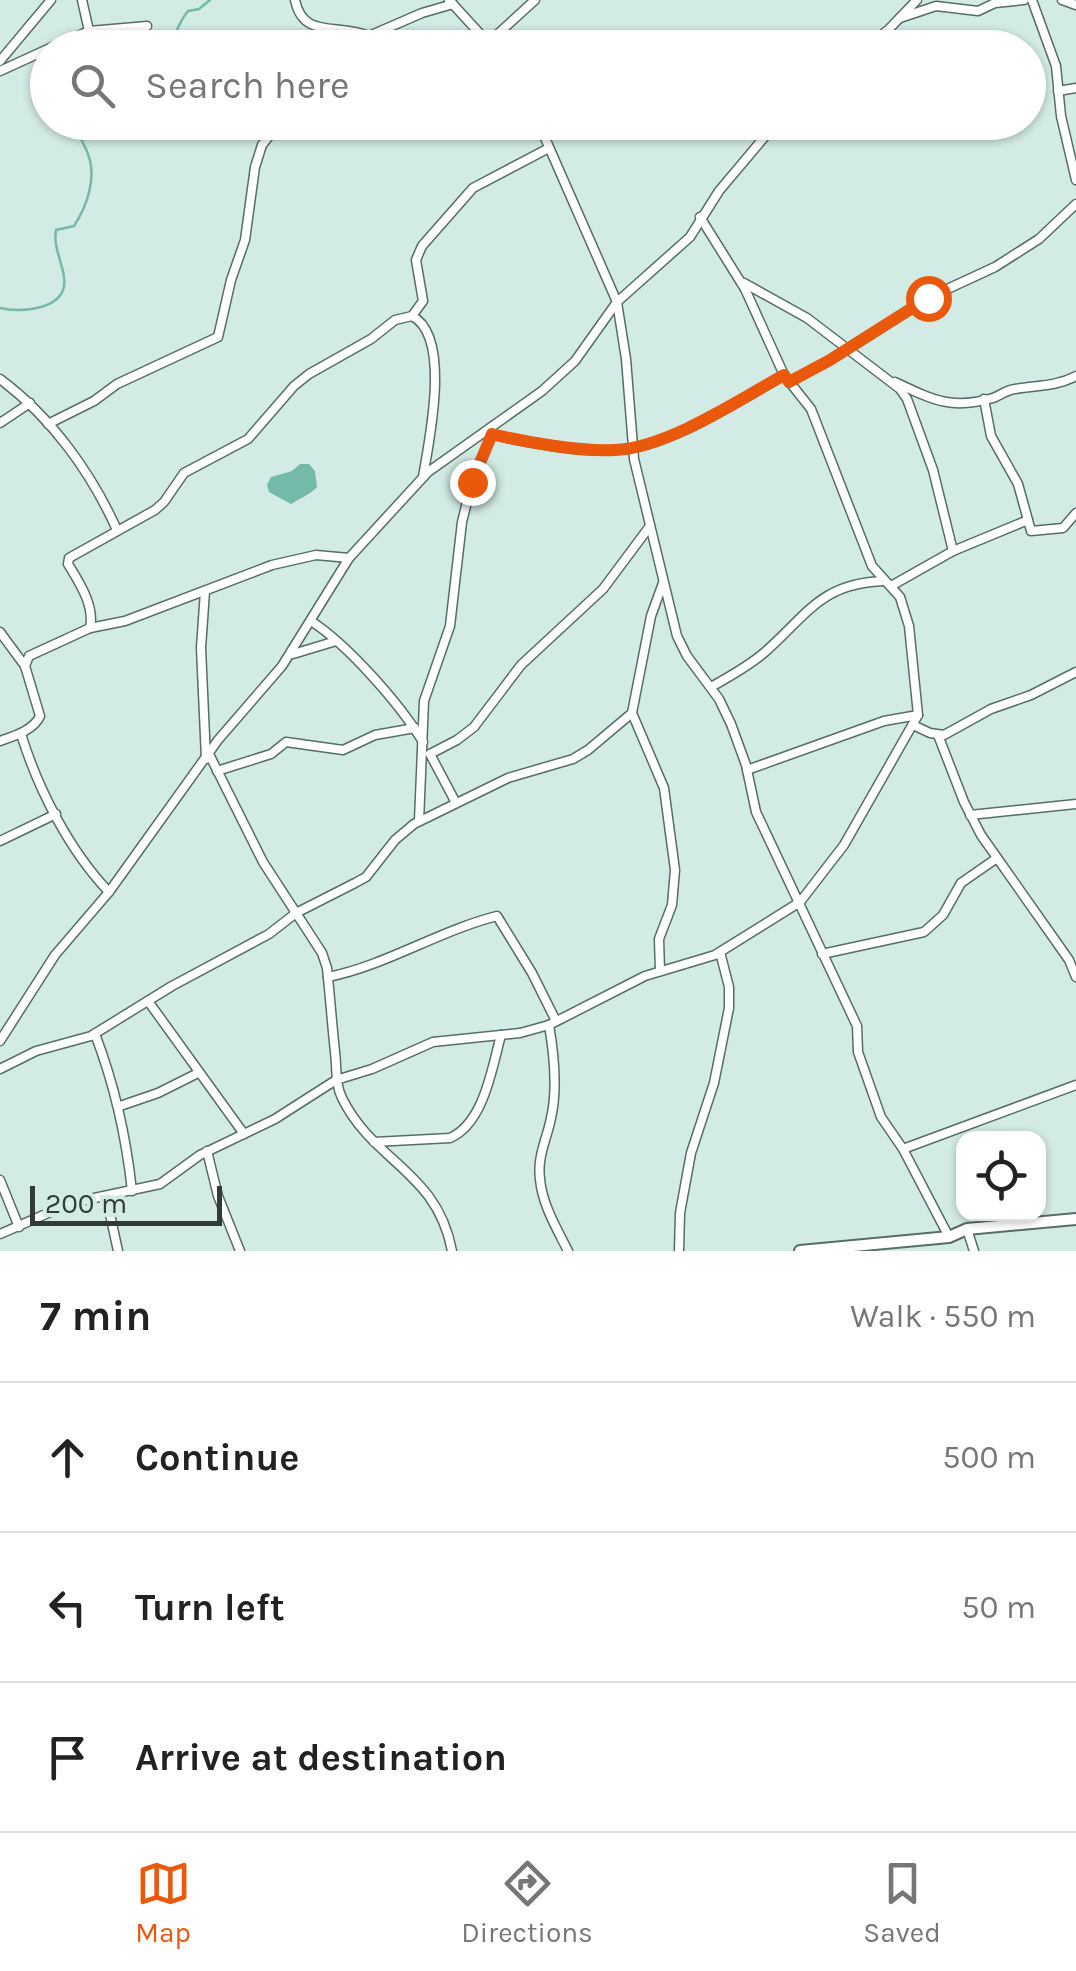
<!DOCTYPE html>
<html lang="en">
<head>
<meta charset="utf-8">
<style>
  body { margin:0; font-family:Karla,sans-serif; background:#f2f2f2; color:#222 }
  .controls { position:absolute; right:30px; bottom:30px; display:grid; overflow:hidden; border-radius:20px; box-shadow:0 2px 8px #0004 }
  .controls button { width:90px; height:90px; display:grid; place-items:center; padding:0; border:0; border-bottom:2px solid #e0e0e0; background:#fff; color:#222; font:50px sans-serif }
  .scale { position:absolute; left:30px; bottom:25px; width:192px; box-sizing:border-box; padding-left:10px; border:5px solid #313b39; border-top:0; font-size:28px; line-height:35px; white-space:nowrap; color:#313b39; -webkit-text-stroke:8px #d3ebe5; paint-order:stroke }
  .stop { position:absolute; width:30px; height:30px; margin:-22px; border:8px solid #ea580c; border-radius:50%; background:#fff }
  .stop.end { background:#ea580c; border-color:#fff; box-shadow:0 2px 10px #0008 }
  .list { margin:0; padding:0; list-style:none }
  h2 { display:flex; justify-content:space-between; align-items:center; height:130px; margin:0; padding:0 40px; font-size:42px }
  h2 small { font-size:32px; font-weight:400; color:#767676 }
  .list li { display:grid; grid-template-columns:65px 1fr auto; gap:30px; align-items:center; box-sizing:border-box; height:150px; padding:0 40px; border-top:2px solid #e0e0e0 }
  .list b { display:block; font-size:38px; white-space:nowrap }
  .list em { font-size:32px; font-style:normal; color:#767676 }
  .icon { flex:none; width:55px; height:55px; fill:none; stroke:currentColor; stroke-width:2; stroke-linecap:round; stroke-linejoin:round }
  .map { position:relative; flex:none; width:1076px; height:1251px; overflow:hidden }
  .search { position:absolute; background:#fff; box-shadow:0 2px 8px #0004; left:30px; right:30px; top:30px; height:110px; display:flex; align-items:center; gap:25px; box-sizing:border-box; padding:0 35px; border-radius:55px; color:#767676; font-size:38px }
  .sheet { height:580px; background:#fff }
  nav { display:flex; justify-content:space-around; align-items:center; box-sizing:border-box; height:140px; border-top:2px solid #e0e0e0; background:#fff; font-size:28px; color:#767676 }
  nav a { display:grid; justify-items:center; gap:5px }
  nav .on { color:#ea580c }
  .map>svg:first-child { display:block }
  .water { fill:#75b9aa }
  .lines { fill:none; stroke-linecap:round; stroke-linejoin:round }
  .stream { stroke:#75b9aa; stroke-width:2.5 }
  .minor-casing { stroke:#576d68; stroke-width:11 }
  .major-casing { stroke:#576d68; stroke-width:14 }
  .minor { stroke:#fff; stroke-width:8 }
  .major { stroke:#fff; stroke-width:10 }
  .route { stroke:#ea580c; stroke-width:12 }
</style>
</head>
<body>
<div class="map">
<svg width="1076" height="1251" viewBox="0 0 1076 1251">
  <rect width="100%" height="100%" fill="#d3ebe5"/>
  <path class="water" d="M300,464H309L315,471L317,487C310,495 300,498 291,504L269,492L267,485L271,477L292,471Z"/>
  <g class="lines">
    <g class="stream">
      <path d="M168,48C176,35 178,23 188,11L199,9L210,0"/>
      <path d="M0,308C21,313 69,310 64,277C62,261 53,247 56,230L74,226C87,206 97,178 88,154C83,140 76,137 81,122"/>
    </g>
    <defs>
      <g id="minor">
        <polyline points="82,0 89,31"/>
        <path d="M295,0C303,39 336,23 369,36L422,13L453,4"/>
        <polyline points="449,0 493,48"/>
        <polyline points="1032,0 1056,66 1061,116 1076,180"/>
        <polyline points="1062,0 1076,5"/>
        <polyline points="900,18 936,6 978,11 995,3 1024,0"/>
        <polyline points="489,42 535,0"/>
        <polyline points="50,48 89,31 147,26"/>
        <polyline points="865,48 888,30 917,0"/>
        <polyline points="0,61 51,0"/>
        <polyline points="0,71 48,49"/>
        <polyline points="1058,91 1076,88"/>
        <polyline points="538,122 617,302 626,359 634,459 677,636 687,656 719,699 731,724 746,765 756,812 857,1026 858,1052 881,1117 903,1149 949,1237"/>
        <polyline points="744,283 807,318 900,389 907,399 933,470 953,551 891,586"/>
        <path d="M412,316C452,336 429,441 423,477"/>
        <path d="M0,379C51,417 91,472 117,530"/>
        <polyline points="789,382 830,360 928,298 995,267 1039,239 1076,204"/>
        <path d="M895,382C933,400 951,410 993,398C1001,395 1006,390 1015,389C1036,385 1055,387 1076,376"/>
        <polyline points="984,399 991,436 1018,484 1031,531 1063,528 1076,513"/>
        <polyline points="0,423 30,403"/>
        <polyline points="48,424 94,401 117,384 218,337 231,280 245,240 255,167 262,145 280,122"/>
        <path d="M487,433C519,442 584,453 616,450C670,447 738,401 784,375"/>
        <polyline points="953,551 1028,520"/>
        <polyline points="205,591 201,648 206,759"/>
        <path d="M311,621C348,645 400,704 423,742"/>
        <path d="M90,628C95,606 79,582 68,564L69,558L155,510L164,502L184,473L248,439L294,386L309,374L371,339L395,320L412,316L423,301L416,260L422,246L473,188L549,148"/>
        <path d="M0,632L25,666L40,716C34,730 14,736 0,741"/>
        <polyline points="293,654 336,641"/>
        <polyline points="25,666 29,656 90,628 125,621 272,565 316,555 349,558"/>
        <path d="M711,687C729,677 749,666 765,652C807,615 821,583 884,581"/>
        <polyline points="632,713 664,788 675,870 672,905 659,939 660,971"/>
        <polyline points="913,725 930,733 944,735 991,709 1031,695 1076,672"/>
        <path d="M21,734C38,789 69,850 109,892"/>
        <polyline points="938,735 964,802 981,835 1069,960 1076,977"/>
        <path d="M209,754L263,862L322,953L327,968C330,996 332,1024 335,1052C337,1068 335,1084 342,1098C374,1163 437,1171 452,1251"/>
        <polyline points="430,754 457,740 474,727 521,665 603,589 650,526"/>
        <polyline points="430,754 456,803"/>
        <polyline points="747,770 884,721 918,715"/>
        <polyline points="217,771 271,754 286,742 343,750 375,735 415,728"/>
        <polyline points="970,815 1076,804"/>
        <polyline points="419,821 424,701 450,626 462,522 472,482 492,434"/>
        <polyline points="0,841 56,814"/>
        <polyline points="822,954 924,932 943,915 961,883 997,858"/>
        <path d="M328,977C387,965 438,931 497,916L532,973L556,1021"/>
        <polyline points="148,1001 244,1134"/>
        <path d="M549,1025C554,1054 558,1088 551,1118C547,1139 537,1156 540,1179C542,1204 557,1229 568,1251"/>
        <path d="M95,1034C115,1086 126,1135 132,1191"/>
        <polyline points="0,1041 55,955 109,892 218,740 282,666 349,558 428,472 542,391 575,361 617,302 690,237 719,191 777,122"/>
        <polyline points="0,1069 36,1051 91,1036 172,986 269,934 296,913 355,883 366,877 395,840 414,824 508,778 573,759 588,750 632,713 651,616 663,583"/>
        <polyline points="120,1106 158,1093 198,1073"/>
        <path d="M374,1142L450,1138C484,1123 492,1068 501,1035"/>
        <polyline points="903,1149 1076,1085"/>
        <polyline points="207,1151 218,1196 240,1251"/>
        <polyline points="0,1180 19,1227"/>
        <polyline points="106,1196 118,1251"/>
        <polyline points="967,1229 974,1251"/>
        <polyline points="0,1234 71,1203 160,1184 200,1155 275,1119 336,1080 372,1069 433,1042 520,1033 549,1025 645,976 715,955 800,902 844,845 918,715 909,626 900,597 872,566 811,409 784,375 745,289 700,217"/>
        <polyline points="679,1251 680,1213 691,1153 714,1083 729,1008 729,987 720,952"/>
      </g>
      <polyline id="major" points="800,1251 949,1237 967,1229 1076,1219"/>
    </defs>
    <use href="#minor" class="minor-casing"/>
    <use href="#major" class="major-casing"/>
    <use href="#minor" class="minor"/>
    <use href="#major" class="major"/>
  </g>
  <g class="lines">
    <path class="route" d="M472,482L492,434C525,442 581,452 615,450C667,448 739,400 784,375L789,382L830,360L928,298"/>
  </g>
</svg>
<div class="controls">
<button><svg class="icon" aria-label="locate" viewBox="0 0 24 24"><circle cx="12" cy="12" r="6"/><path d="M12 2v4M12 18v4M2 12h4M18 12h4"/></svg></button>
</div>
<div class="scale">200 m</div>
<div class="stop" style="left:928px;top:298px"></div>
<div class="stop end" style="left:472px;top:482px"></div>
<div class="search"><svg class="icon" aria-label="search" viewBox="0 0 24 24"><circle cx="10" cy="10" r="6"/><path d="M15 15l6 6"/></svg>Search here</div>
</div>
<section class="sheet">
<h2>7 min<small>Walk · 550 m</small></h2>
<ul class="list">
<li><svg class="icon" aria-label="ahead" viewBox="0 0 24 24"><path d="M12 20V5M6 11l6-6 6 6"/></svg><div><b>Continue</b></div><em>500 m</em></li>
<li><svg class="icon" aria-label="left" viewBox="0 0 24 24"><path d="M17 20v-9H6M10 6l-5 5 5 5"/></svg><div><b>Turn left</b></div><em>50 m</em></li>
<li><svg class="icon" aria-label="arrive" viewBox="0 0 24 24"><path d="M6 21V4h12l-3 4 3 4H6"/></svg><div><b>Arrive at destination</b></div></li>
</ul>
</section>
<nav>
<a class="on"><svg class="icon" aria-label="map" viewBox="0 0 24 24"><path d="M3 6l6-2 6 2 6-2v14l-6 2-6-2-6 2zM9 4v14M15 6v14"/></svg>Map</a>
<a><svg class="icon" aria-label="directions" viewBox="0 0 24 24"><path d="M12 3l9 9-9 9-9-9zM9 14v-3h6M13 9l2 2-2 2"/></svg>Directions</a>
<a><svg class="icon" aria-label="saved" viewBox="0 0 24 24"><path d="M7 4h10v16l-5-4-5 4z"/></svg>Saved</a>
</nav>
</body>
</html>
